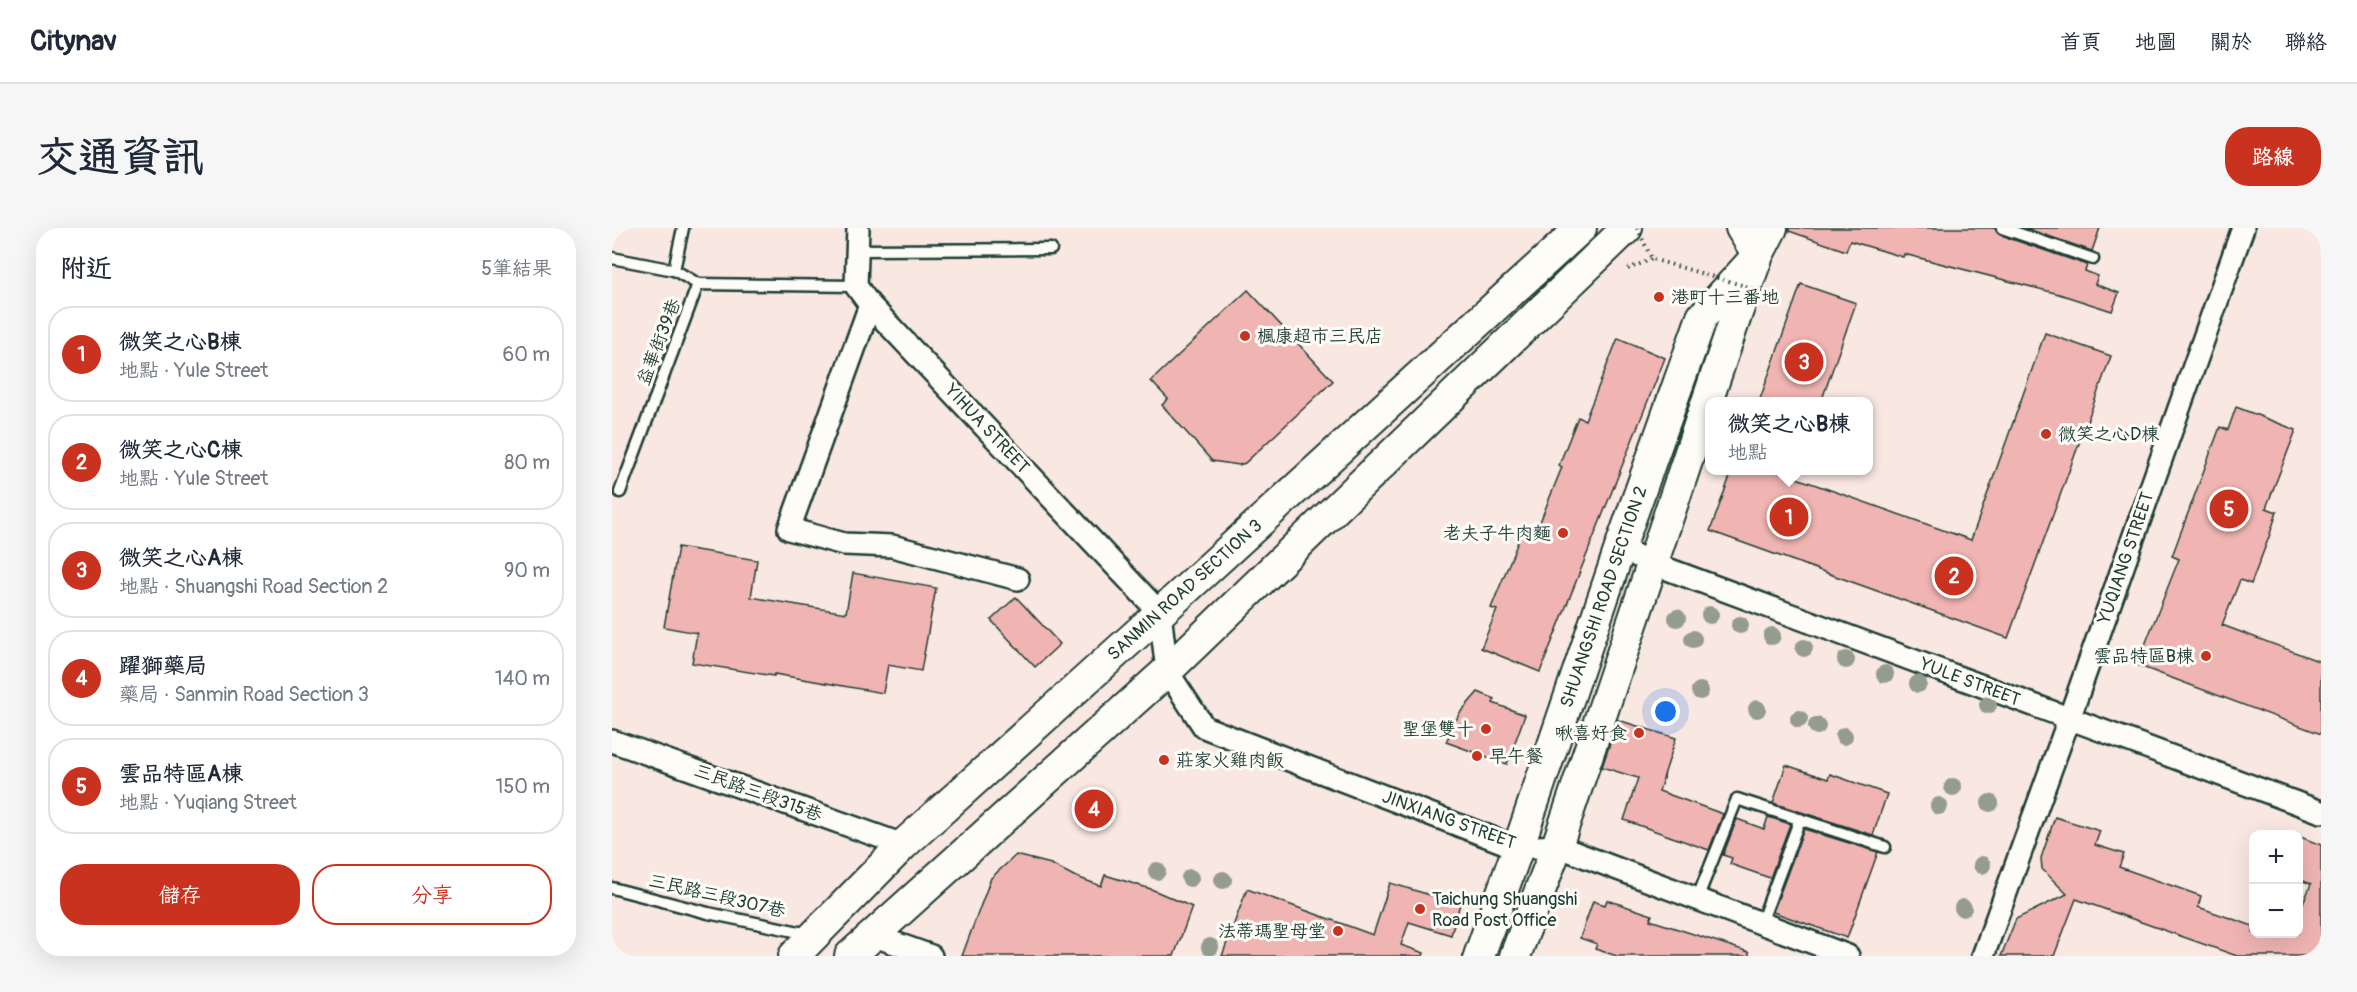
<!DOCTYPE html>
<html lang="zh-TW">
<head>
<meta charset="utf-8">
<style>
  body { margin:0; font-family:Pangolin,"LXGW WenKai TC",sans-serif; background:#f6f6f7; color:#1f2937 }
  .controls { position:absolute; right:18px; bottom:18px; display:grid; overflow:hidden; border-radius:12px; box-shadow:0 6px 24px #0002 }
  .controls button { width:54px; height:54px; display:grid; place-items:center; padding:0; border:0; border-bottom:2px solid #e0e1e3; background:#fff; color:#1f2937; font:30px sans-serif }
  .you { position:absolute; left:1054px; top:484px; width:21px; height:21px; margin:-15px; border:4px solid #fff; border-radius:50%; background:#1a73e8; box-shadow:0 0 0 9px #1a73e833 }
  .badge { display:grid; place-items:center; width:39px; height:39px; border-radius:50%; background:#c8321e; color:#fff; font-size:20px; font-weight:700 }
  .pin { position:absolute; translate:-50% -50%; border:3px solid #fff; box-shadow:0 2px 6px #0006 }
  .popup { position:absolute; left:1093px; top:169px; width:168px; height:78px; box-sizing:border-box; display:grid; place-content:center; border-radius:12px; background:#fff; filter:drop-shadow(0 2px 4px #0005); font-size:20px; white-space:nowrap; color:#747a83 }
  .popup b { font-size:22px; color:#1f2937 }
  .popup::after { content:''; position:absolute; left:50%; top:100%; margin-left:-12px; border:12px solid transparent; border-top-color:#fff }
  .list { margin:0; padding:0; list-style:none }
  h2 { display:flex; justify-content:space-between; align-items:center; height:78px; margin:0; padding:0 24px; font-size:26px }
  h2 small { font-size:20px; font-weight:400; color:#747a83 }
  .list li { display:grid; grid-template-columns:39px 1fr auto; gap:18px; align-items:center; box-sizing:border-box; height:96px; margin:0 12px 12px; padding:0 12px; border:2px solid #e0e1e3; border-radius:24px }
  .list b { display:block; font-size:22px; white-space:nowrap }
  .list p { margin:0; font-size:20px; white-space:nowrap; color:#747a83 }
  .list em { font-size:20px; font-style:normal; color:#747a83 }
  .actions { display:flex; gap:12px; padding:18px 24px }
  .actions a { flex:1; padding:14px 0; border:2px solid #c8321e; border-radius:24px; text-align:center; font-size:21px; color:#c8321e }
  .actions .main { background:#c8321e; color:#fff }
  .map { position:relative; flex:none; width:1709px; height:728px; overflow:hidden; border-radius:24px }
  header { display:flex; align-items:center; gap:36px; box-sizing:border-box; height:84px; padding:0 30px; background:#fff; border-bottom:2px solid #e0e1e3 }
  header strong { font-size:28px }
  nav { display:flex; gap:33px; margin-inline-start:auto; font-size:21px }
  .intro { display:flex; align-items:center; justify-content:space-between; box-sizing:border-box; height:144px; padding:0 36px }
  h1 { margin:0; font-size:42px }
  .button { padding:15px 27px; border-radius:24px; background:#c8321e; color:#fff; font-size:21px; font-weight:700 }
  main { display:flex; gap:36px; padding:0 36px }
  aside { flex:1; background:#fff; border-radius:24px; box-shadow:0 6px 24px #0002 }
  .map>svg:first-child { display:block }
  .building { fill:#f0b5b2; stroke:#1f3d34; stroke-width:1.5 }
  .lines { fill:none; stroke-linecap:round; stroke-linejoin:round }
  .lane-casing { stroke:#1f3d34; stroke-width:15 }
  .street-casing { stroke:#1f3d34; stroke-width:26 }
  .secondary-casing { stroke:#1f3d34; stroke-width:34 }
  .path { stroke:#1f3d34; stroke-width:4; stroke-dasharray:1.5 4.5; stroke-linecap:butt }
  .lane { stroke:#fdfcf7; stroke-width:10 }
  .street { stroke:#fdfcf7; stroke-width:21 }
  .secondary { stroke:#fdfcf7; stroke-width:30 }
  .path-bridge { stroke:#1f3d34; stroke-width:4; stroke-dasharray:1.5 4.5; stroke-linecap:butt }
  .tree { fill:#939c8e }
  .poi-dot { fill:#c8321e; stroke:#fdfcf7; stroke-width:2 }
  .labels { text-anchor:middle; dominant-baseline:central; stroke-width:6; stroke-linejoin:round; paint-order:stroke }
  .poi-label { font-size:18px; fill:#1f3d34; stroke:#fdfcf7; text-anchor:start }
  .street-label { font-size:18px; fill:#1f3d34; stroke:#fdfcf7 }
</style>
</head>
<body>
<header>
<strong>Citynav</strong>
<nav><a>首頁</a><a>地圖</a><a>關於</a><a>聯絡</a></nav>
</header>
<div class="intro"><h1>交通資訊</h1><a class="button">路線</a></div>
<main>
<aside>
<h2>附近<small>5筆結果</small></h2>
<ul class="list">
<li><span class="badge">1</span><div><b>微笑之心B棟</b><p>地點 · Yule Street</p></div><em>60 m</em></li>
<li><span class="badge">2</span><div><b>微笑之心C棟</b><p>地點 · Yule Street</p></div><em>80 m</em></li>
<li><span class="badge">3</span><div><b>微笑之心A棟</b><p>地點 · Shuangshi Road Section 2</p></div><em>90 m</em></li>
<li><span class="badge">4</span><div><b>躍獅藥局</b><p>藥局 · Sanmin Road Section 3</p></div><em>140 m</em></li>
<li><span class="badge">5</span><div><b>雲品特區A棟</b><p>地點 · Yuqiang Street</p></div><em>150 m</em></li>
</ul>
<div class="actions"><a class="main">儲存</a><a>分享</a></div>
</aside>
<div class="map">
<svg width="1709" height="728" viewBox="0 0 1709 728">
  <rect width="100%" height="100%" fill="#f9e7e2"/>
  <filter id="ink" filterUnits="userSpaceOnUse"><feTurbulence type="fractalNoise" baseFrequency=".0167" numOctaves="2"/><feDisplacementMap in="SourceGraphic" scale="12" xChannelSelector="R" yChannelSelector="G"/><feConvolveMatrix kernelMatrix="1 2 1 2 8 2 1 2 1" color-interpolation-filters="sRGB"/></filter>
  <g filter="url(#ink)">
    <g class="building">
      <polygon points="1177,0 1383,0 1388,7 1475,37 1473,43 1486,48 1483,56 1507,65 1500,83 1447,66 1292,26 1291,29 1238,13 1234,23 1177,3"/>
      <polygon points="1413,0 1488,0 1480,23"/>
      <polygon points="1189,56 1244,75 1209,174 1147,174"/>
      <polygon points="636,62 721,153 633,235 627,237 600,233 550,177 556,171 539,153"/>
      <polygon points="1433,105 1499,128 1396,410 1098,303 1120,243 1165,243 1359,312"/>
      <polygon points="1006,110 1053,130 928,444 869,420 885,382 879,380 910,304 922,309 950,239 947,237 966,189 973,192"/>
      <polygon points="1624,179 1684,202 1654,280 1665,284 1657,309 1639,356 1628,352 1610,397 1709,434 1709,506 1525,437 1567,331 1560,328 1608,199 1616,202"/>
      <polygon points="66,319 145,332 139,369 198,379 234,385 241,345 324,360 309,443 276,437 271,465 162,446 162,448 80,435 85,405 52,399"/>
      <polygon points="404,369 448,416 423,439 379,392"/>
      <polygon points="866,464 883,471 881,475 913,487 895,536 834,514 847,486"/>
      <polygon points="1006,492 1064,510 1047,563 1111,586 1097,622 1012,592 1026,550 990,539"/>
      <polygon points="1174,537 1216,551 1218,546 1275,566 1261,607 1161,575"/>
      <polygon points="1156,589 1178,596 1158,650 1118,636 1120,630 1111,627 1125,591 1152,601"/>
      <polygon points="1443,589 1488,603 1483,617 1512,626 1507,639 1589,668 1586,679 1641,698 1641,705 1686,705 1686,688 1699,656 1686,651 1686,608 1709,617 1709,728 1625,728 1464,671 1442,728 1389,728 1404,691 1455,666 1430,641 1429,630"/>
      <polygon points="1192,601 1266,624 1235,710 1161,684"/>
      <polygon points="404,627 439,636 462,648 489,658 493,647 539,661 580,679 562,728 350,728 379,650"/>
      <polygon points="778,655 848,676 839,707 797,694 789,717 812,725 811,728 610,728 635,661 761,707"/>
      <polygon points="995,672 1040,687 1038,692 1137,724 1137,728 1005,728 983,721 985,716 968,710 981,673 993,677"/>
    </g>
    <g class="lines">
      <defs>
        <g id="lane">
          <polyline points="1390,0 1481,31"/>
          <polyline points="245,22 439,21"/>
          <polyline points="0,30 62,42 71,0"/>
          <polyline points="62,42 86,56"/>
          <polyline points="8,264 86,56 244,58"/>
          <polyline points="0,660 96,685 197,706"/>
          <polyline points="1085,671 1125,571 1273,619"/>
          <polyline points="1149,695 1188,591"/>
        </g>
        <g id="street">
          <polyline points="246,0 244,58 258,77 548,385 555,443 592,499 906,620 945,618 1236,728"/>
          <polyline points="258,77 177,301 232,316 280,318 406,351"/>
          <polyline points="1008,320 1042,336 1709,584"/>
          <polyline points="0,513 291,617"/>
          <polyline points="260,707 319,728"/>
          <polyline points="1371,728 1457,491 1631,0"/>
        </g>
        <g id="secondary">
          <polyline points="182,728 291,617 548,385 969,0"/>
          <polyline points="238,728 555,443 1015,0"/>
          <polyline points="867,728 906,620 1008,320 1090,89 1146,27 1129,0"/>
          <polyline points="903,728 945,618 1126,82 1146,27 1160,0"/>
        </g>
      </defs>
      <use href="#lane" class="lane-casing"/>
      <use href="#street" class="street-casing"/>
      <use href="#secondary" class="secondary-casing"/>
      <polyline class="path" points="1016,41 1040,31"/>
      <use href="#lane" class="lane"/>
      <use href="#street" class="street"/>
      <use href="#secondary" class="secondary"/>
      <polyline class="path-bridge" points="1025,0 1040,31 1147,62"/>
    </g>
    <g class="tree">
      <circle cx="1098" cy="387" r="9"/>
      <circle cx="1065" cy="390" r="9"/>
      <circle cx="1128" cy="397" r="9"/>
      <circle cx="1160" cy="408" r="9"/>
      <circle cx="1081" cy="411" r="9"/>
      <circle cx="1192" cy="420" r="9"/>
      <circle cx="1234" cy="432" r="9"/>
      <circle cx="1273" cy="446" r="9"/>
      <circle cx="1306" cy="456" r="9"/>
      <circle cx="1088" cy="463" r="9"/>
      <circle cx="1376" cy="477" r="9"/>
      <circle cx="1145" cy="481" r="9"/>
      <circle cx="1187" cy="491" r="9"/>
      <circle cx="1205" cy="498" r="9"/>
      <circle cx="1232" cy="508" r="9"/>
      <circle cx="1341" cy="559" r="9"/>
      <circle cx="1378" cy="575" r="9"/>
      <circle cx="1327" cy="578" r="9"/>
      <circle cx="1370" cy="637" r="9"/>
      <circle cx="545" cy="643" r="9"/>
      <circle cx="578" cy="650" r="9"/>
      <circle cx="611" cy="652" r="9"/>
      <circle cx="1351" cy="680" r="9"/>
      <circle cx="598" cy="719" r="9"/>
    </g>
  </g>
  <g class="poi-dot">
    <circle cx="1047" cy="69" r="6"/>
    <circle cx="633" cy="108" r="6"/>
    <circle cx="1434" cy="206" r="6"/>
    <circle cx="951" cy="305" r="6"/>
    <circle cx="1594" cy="428" r="6"/>
    <circle cx="874" cy="501" r="6"/>
    <circle cx="1027" cy="505" r="6"/>
    <circle cx="865" cy="528" r="6"/>
    <circle cx="552" cy="532" r="6"/>
    <circle cx="808" cy="681" r="6"/>
    <circle cx="726" cy="703" r="6"/>
  </g>
  <g class="labels">
    <g class="poi-label">
      <text x="1059" y="69">港町十三番地</text>
      <text x="645" y="108">楓康超市三民店</text>
      <text x="1446" y="206">微笑之心D棟</text>
      <text x="939" y="305" text-anchor="end">老夫子牛肉麵</text>
      <text x="1582" y="428" text-anchor="end">雲品特區B棟</text>
      <text x="862" y="501" text-anchor="end">聖堡雙十</text>
      <text x="1015" y="505" text-anchor="end">啾喜好食</text>
      <text x="877" y="528">早午餐</text>
      <text x="564" y="532">莊家火雞肉飯</text>
      <text x="820" y="671">Taichung Shuangshi<tspan x="820" dy="21">Road Post Office</tspan></text>
      <text x="714" y="703" text-anchor="end">法蒂瑪聖母堂</text>
    </g>
    <g class="street-label">
      <text transform="translate(47 114) rotate(-69)">益華街39巷</text>
      <text transform="translate(375 201) rotate(47)">YIHUA STREET</text>
      <text transform="translate(1514 330) rotate(-71)">YUQIANG STREET</text>
      <text transform="translate(573 362) rotate(-42)">SANMIN ROAD SECTION 3</text>
      <text transform="translate(992 369) rotate(-71)">SHUANGSHI ROAD SECTION 2</text>
      <text transform="translate(1358 454) rotate(21)">YULE STREET</text>
      <text transform="translate(146 565) rotate(20)">三民路三段315巷</text>
      <text transform="translate(837 592) rotate(20)">JINXIANG STREET</text>
      <text transform="translate(105 668) rotate(13)">三民路三段307巷</text>
    </g>
  </g>
</svg>
<div class="controls">
<button>+</button>
<button>−</button>
</div>
<div class="you"></div>
<div class="pin badge" style="left:1177px;top:289px">1</div>
<div class="popup"><b>微笑之心B棟</b>地點</div>
<div class="pin badge" style="left:1342px;top:348px">2</div>
<div class="pin badge" style="left:1192px;top:134px">3</div>
<div class="pin badge" style="left:482px;top:581px">4</div>
<div class="pin badge" style="left:1617px;top:281px">5</div>
</div>
</main>
</body>
</html>
